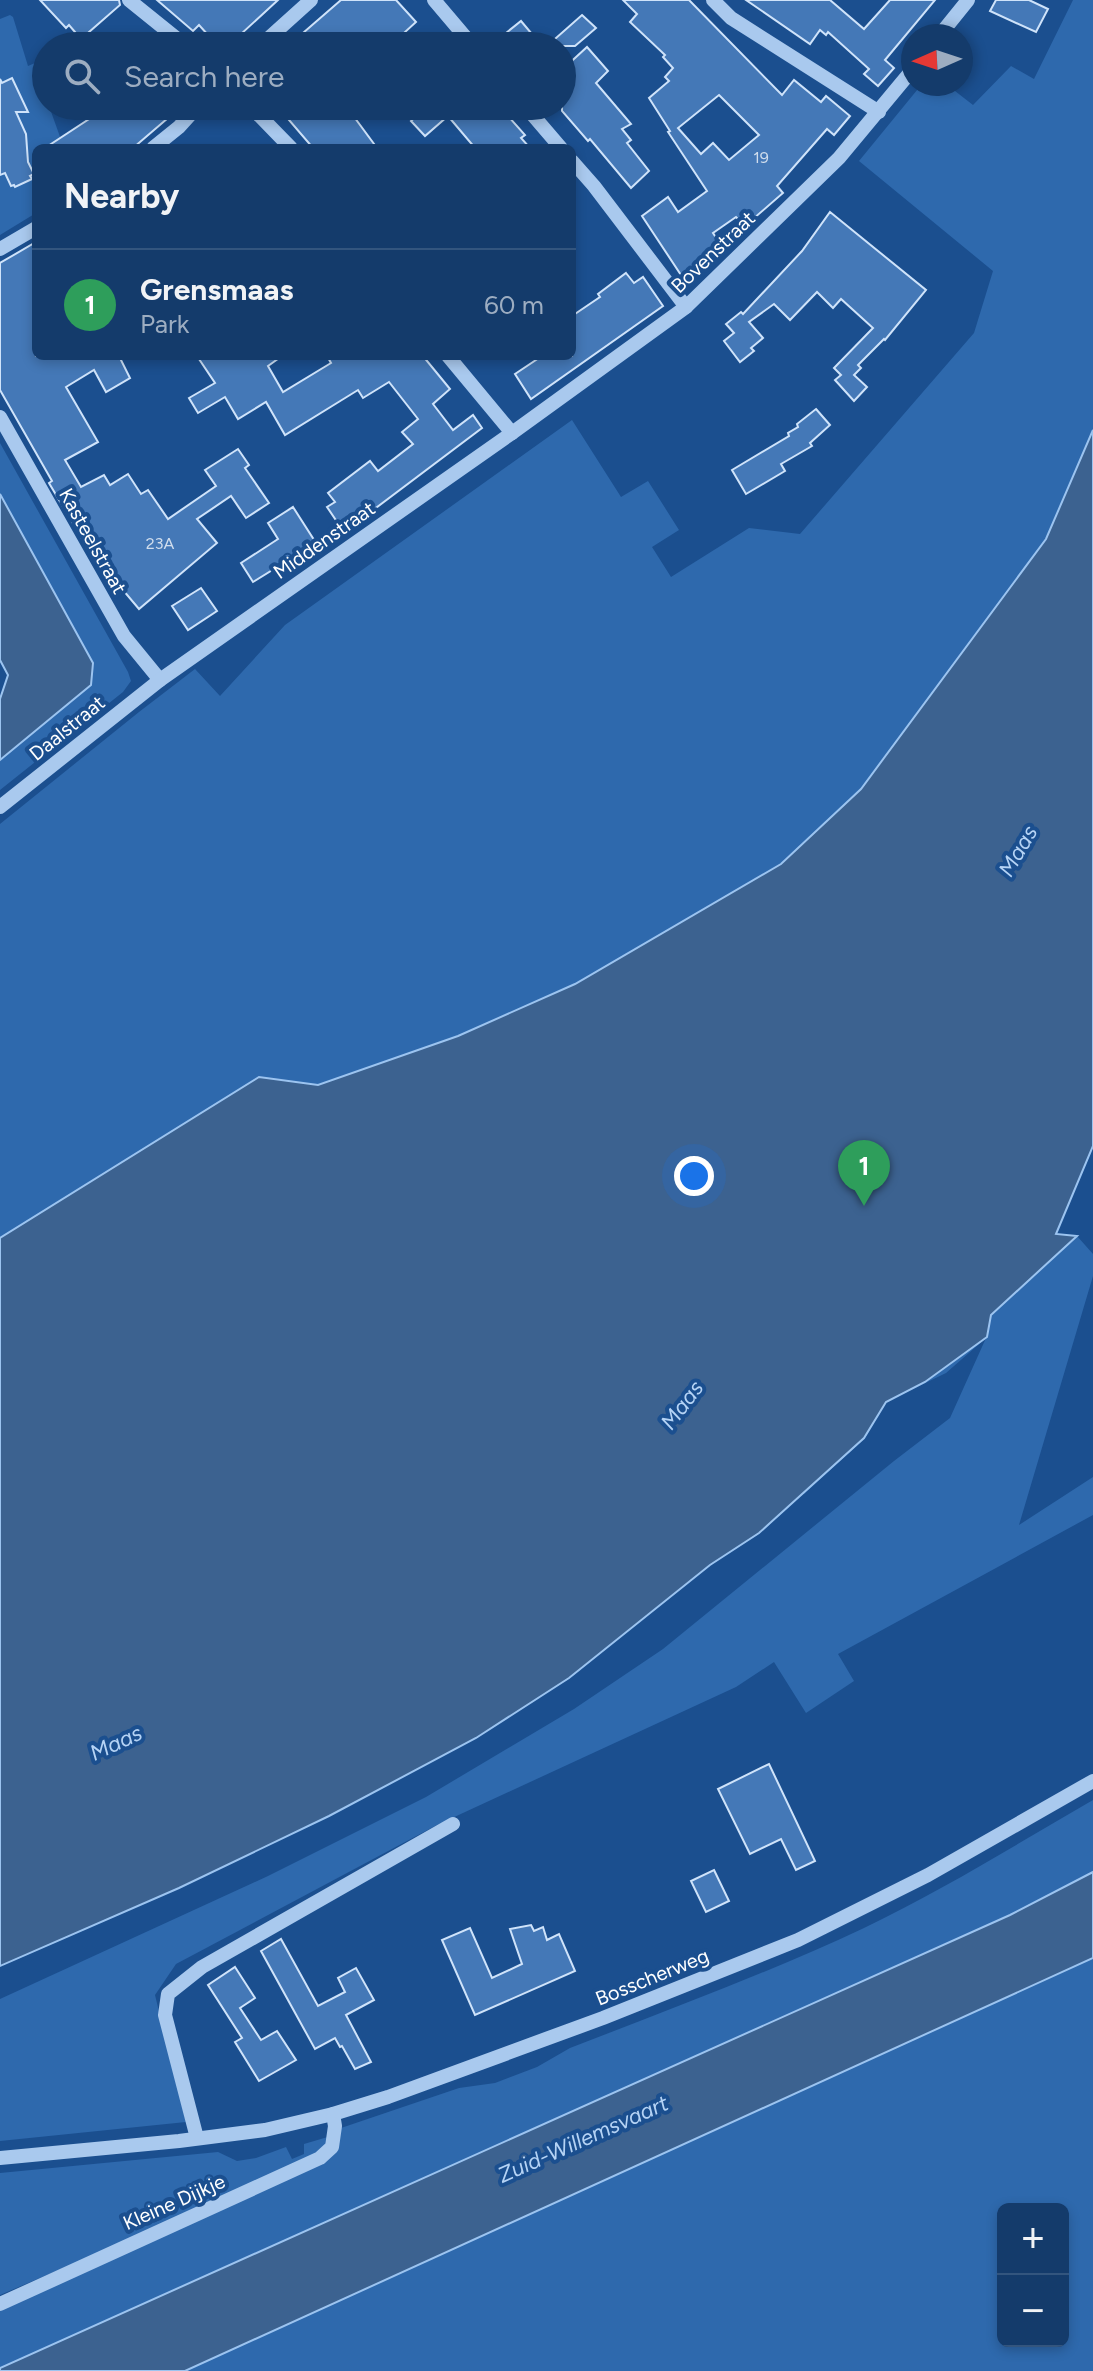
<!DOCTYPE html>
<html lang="en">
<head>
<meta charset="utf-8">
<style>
  body { margin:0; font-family:Figtree,sans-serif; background:#214673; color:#f1f3f6 }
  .controls { position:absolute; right:24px; bottom:24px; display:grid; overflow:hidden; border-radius:12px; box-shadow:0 4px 12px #0003 }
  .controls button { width:72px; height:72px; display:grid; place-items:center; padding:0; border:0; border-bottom:2px solid #33557e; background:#143b6b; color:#f1f3f6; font:40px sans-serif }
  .compass { position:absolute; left:901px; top:24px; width:72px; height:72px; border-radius:50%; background:#143b6b; box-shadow:0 4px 12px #0003; rotate:267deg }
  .you { position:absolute; left:694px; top:1176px; width:28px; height:28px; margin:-20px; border:6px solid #fff; border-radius:50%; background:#1a73e8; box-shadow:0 0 0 12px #1a73e833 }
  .badge { display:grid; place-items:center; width:52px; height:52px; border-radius:50%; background:#bca0f2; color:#fff; font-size:26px; font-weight:700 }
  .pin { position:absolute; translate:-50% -66px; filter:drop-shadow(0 2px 4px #0008) }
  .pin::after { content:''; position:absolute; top:42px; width:28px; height:24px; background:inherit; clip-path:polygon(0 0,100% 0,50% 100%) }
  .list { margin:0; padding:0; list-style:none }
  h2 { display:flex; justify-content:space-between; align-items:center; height:104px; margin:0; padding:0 32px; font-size:34px }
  h2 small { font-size:26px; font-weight:400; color:#9dadc1 }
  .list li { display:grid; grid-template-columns:52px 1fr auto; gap:24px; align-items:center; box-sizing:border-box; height:112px; padding:0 32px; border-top:2px solid #33557e }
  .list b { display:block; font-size:30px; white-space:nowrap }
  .list p { margin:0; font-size:26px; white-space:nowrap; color:#9dadc1 }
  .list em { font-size:26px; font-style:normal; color:#9dadc1 }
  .icon { flex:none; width:44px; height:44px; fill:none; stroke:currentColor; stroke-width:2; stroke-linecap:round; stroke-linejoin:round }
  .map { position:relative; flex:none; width:1093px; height:2371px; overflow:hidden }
  .search { position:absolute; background:#143b6b; box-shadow:0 4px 12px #0003; left:32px; top:32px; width:544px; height:88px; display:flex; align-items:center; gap:20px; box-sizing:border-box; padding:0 28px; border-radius:44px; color:#9dadc1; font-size:30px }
  .panel { position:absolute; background:#143b6b; box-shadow:0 4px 12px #0003; left:32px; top:144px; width:544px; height:216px; border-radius:12px }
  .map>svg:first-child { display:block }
  .green { fill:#2e69ad; fill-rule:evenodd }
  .water { fill:#3c6290; stroke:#9cc4f0; stroke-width:2 }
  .building { fill:#4478b7; stroke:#cfe3fa; stroke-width:2; fill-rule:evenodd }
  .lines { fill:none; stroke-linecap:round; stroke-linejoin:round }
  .minor { stroke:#a9c9ee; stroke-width:14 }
  .labels { text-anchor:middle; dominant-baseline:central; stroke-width:8; stroke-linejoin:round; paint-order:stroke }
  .number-label { font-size:16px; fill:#d0dded }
  .street-label { font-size:20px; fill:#fff; stroke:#1b4f8f }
  .water-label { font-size:22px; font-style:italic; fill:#b5d3f5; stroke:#1b4f8f }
</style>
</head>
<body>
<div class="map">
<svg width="1093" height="2371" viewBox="0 0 1093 2371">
  <rect width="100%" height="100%" fill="#1b4f8f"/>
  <g class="green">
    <polygon points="1073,0 1093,0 1093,1147 1056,1234 1077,1236 1093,1254 1093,1276 1019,1525 1093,1477 1093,1515 838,1654 854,1681 806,1713 774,1662 736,1687 437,1825 176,1964 155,1995 186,2122 0,2141 0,1999 268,1876 426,1797 574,1709 663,1649 894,1461 950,1418 986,1338 946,1373 886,1402 865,1438 804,1494 800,1491 786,1503 789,1507 760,1533 710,1565 570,1678 476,1737 330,1816 286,1837 285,1835 195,1880 0,1966 344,1513 1044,542 861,789 781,864 575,984 458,1036 318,1085 259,1077 0,1238 0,824 139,712 195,669 220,696 285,625 572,420 621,497 648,481 679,530 652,547 671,577 749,528 800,534 974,333 993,271 859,161 922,84 946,84 973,105 1011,66 1034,79"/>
    <polygon points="10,15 13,17 28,66 35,63 46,96 46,106 49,106 64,148 36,148 36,213 0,235 0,19"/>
    <polygon points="0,443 128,672 131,681 123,692 0,790 0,760 91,685 93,663 0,494"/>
    <path d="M1093,1800V1872L1010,1915L0,2368V2307L318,2165L341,2128L459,2088L495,2083L537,2067L570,2048C668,2010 768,1973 864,1928C943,1890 1017,1844 1093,1800Z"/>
    <path d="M1093,1958V2371H185L220,2355ZM1003,2209H1063V2341H1003Z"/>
    <polygon points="331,2136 321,2154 185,2216 0,2295 0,2173 218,2152 237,2161 256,2158 286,2147 292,2159 304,2154 304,2144"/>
  </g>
  <g class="water">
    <polygon points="1093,430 1093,1146 1056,1234 1077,1236 991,1315 987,1337 925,1382 886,1402 864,1438 759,1533 710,1565 569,1678 476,1738 329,1816 179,1888 0,1966 0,1238 259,1077 318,1085 458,1036 575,984 781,864 861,789 1046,539"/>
    <polygon points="0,494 93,663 91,685 0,760 0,699 8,675 0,660"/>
    <polygon points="1093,1872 1093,1958 185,2371 0,2371 0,2368 1010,1915"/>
  </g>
  <g class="building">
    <polygon points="40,0 119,0 120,5 81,39 69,25 66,28"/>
    <polygon points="157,0 278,0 228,46 218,46 199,25 193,31"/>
    <polygon points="341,0 396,0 416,22 405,32 417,46 288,46"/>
    <path d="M623,0H689L782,95L794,80L821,102L826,96L850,116L834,135L827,129L777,186L783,193L745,226L736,217L713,233L721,245L681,275L642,216L668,197L678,212L707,191L668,132L670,131L649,98L669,81L665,77L673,68L663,57L665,55L630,22L637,14ZM719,95L759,135L729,160L713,143L701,154L678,128Z"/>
    <polygon points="746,0 830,0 864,29 890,0 935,0 885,60 894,68 878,86 864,74 869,69 828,32 826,35 820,30 810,44"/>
    <polygon points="996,0 1029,0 1048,9 1036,32 990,11"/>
    <polygon points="582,15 596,28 575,46 547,46"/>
    <polygon points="521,21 542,46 498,46 509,36 506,33"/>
    <polygon points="587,47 608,71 596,83 631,124 622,129 631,140 627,143 649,171 631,188 590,139 588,141 562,111 562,70"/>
    <polygon points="12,78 28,112 16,112 26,134 28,162 34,174 30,176 32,179 15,187 14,185 11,186 5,173 0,175 0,79 2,83"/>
    <polygon points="109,106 129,106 137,118 151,106 182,106 133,148 45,148"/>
    <polygon points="277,106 346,106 377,148 313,148"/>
    <polygon points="428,106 499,106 525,135 521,138 530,148 475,148 448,116 425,136 411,121"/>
    <polygon points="830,212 926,290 885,340 884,339 858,365 861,368 854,375 867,387 854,401 835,380 841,375 834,368 873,328 841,299 833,308 817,292 790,320 774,304 749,322 763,338 751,348 754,351 740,362 724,341 734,333 726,324 741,312 743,314 802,251"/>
    <polygon points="36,242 36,356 119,356 130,378 106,392 94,370 66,387 98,442 65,460 81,487 104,475 110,485 128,474 141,494 148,490 168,519 216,486 205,470 238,449 249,465 245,468 269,503 246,518 231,496 197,519 217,543 139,609 123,590 120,593 90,552 49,483 52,481 0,390 0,263"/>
    <polygon points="626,273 634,283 643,277 663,306 531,399 515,374 542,356 572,356 572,316 600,297 598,294"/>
    <polygon points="197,356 282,356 268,366 283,392 331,363 327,356 423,356 450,389 433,404 453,430 473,415 482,428 344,532 327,507 335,502 328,493 370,461 378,471 413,444 402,432 418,419 389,382 363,398 358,390 285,435 266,402 238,419 225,397 198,413 189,398 215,383"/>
    <polygon points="816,409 830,425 810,443 812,446 781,464 785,471 746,494 732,470 789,436 788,433 798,427 797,424"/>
    <polygon points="293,507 316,543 253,582 241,563 278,539 268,523"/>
    <polygon points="201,588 217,611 188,630 172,606"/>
    <polygon points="769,1764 815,1861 796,1870 781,1839 750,1854 718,1789"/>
    <polygon points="714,1870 729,1901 706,1912 691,1881"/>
    <polygon points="531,1925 534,1931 543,1927 547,1940 559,1934 575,1971 475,2015 442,1940 470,1928 492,1978 522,1964 510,1929"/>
    <polygon points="281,1939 318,2006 345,1992 338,1978 356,1968 374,2000 346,2015 371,2062 355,2069 342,2046 340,2047 335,2038 315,2049 261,1951"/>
    <polygon points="235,1967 255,1998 240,2008 261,2040 277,2031 296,2060 259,2081 235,2042 242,2038 208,1985"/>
  </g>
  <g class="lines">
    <g class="minor">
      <polyline points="129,0 186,46"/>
      <polyline points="434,0 473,46"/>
      <polyline points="713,0 731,18 879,112"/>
      <polyline points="939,36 968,0"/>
      <polyline points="260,46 311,0"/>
      <polyline points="250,106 291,148"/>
      <polyline points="525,106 561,148"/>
      <polyline points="153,148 179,127 198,106"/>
      <polyline points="572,161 594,186 686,307"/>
      <polyline points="0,249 36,228"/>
      <polyline points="448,356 512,433"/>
      <polyline points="0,417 124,636 160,680"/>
      <polyline points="0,807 160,680 512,433 686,307 839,158 913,69"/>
      <polyline points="197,2138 165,2015 168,1994 202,1967 453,1824"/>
      <polyline points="0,2158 179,2141 265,2130 333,2114 388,2097 603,2018 798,1940 928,1875 1093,1781"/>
      <polyline points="0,2304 320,2158 332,2147 335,2126 333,2114"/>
    </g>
  </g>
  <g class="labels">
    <g class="number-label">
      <text x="761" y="157">19</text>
      <text x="160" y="543">23A</text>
    </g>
    <g class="street-label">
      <text transform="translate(713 252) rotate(-44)">Bovenstraat</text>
      <text transform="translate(324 540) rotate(-35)">Middenstraat</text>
      <text transform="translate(93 541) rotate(61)">Kasteelstraat</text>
      <text transform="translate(67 728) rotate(-39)">Daalstraat</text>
      <text transform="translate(652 1977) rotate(-22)">Bosscherweg</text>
      <text transform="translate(174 2202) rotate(-24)">Kleine Dijkje</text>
    </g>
    <g class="water-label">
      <text transform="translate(1018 851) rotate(-60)">Maas</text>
      <text transform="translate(682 1405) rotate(-53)">Maas</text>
      <text transform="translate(116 1743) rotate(-25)">Maas</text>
      <text transform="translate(583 2139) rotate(-24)">Zuid-Willemsvaart</text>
    </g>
  </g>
</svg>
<div class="controls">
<button>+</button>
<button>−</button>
</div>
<svg class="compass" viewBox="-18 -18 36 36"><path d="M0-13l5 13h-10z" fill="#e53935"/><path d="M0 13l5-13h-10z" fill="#9dadc1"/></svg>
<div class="you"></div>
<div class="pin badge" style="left:864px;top:1206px;background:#2e9e5b">1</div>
<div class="search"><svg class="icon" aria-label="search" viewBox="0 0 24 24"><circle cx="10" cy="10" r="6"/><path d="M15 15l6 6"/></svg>Search here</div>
<section class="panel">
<h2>Nearby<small></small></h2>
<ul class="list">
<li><span class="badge" style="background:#2e9e5b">1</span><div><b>Grensmaas</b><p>Park</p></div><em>60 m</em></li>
</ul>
</section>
</div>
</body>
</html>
